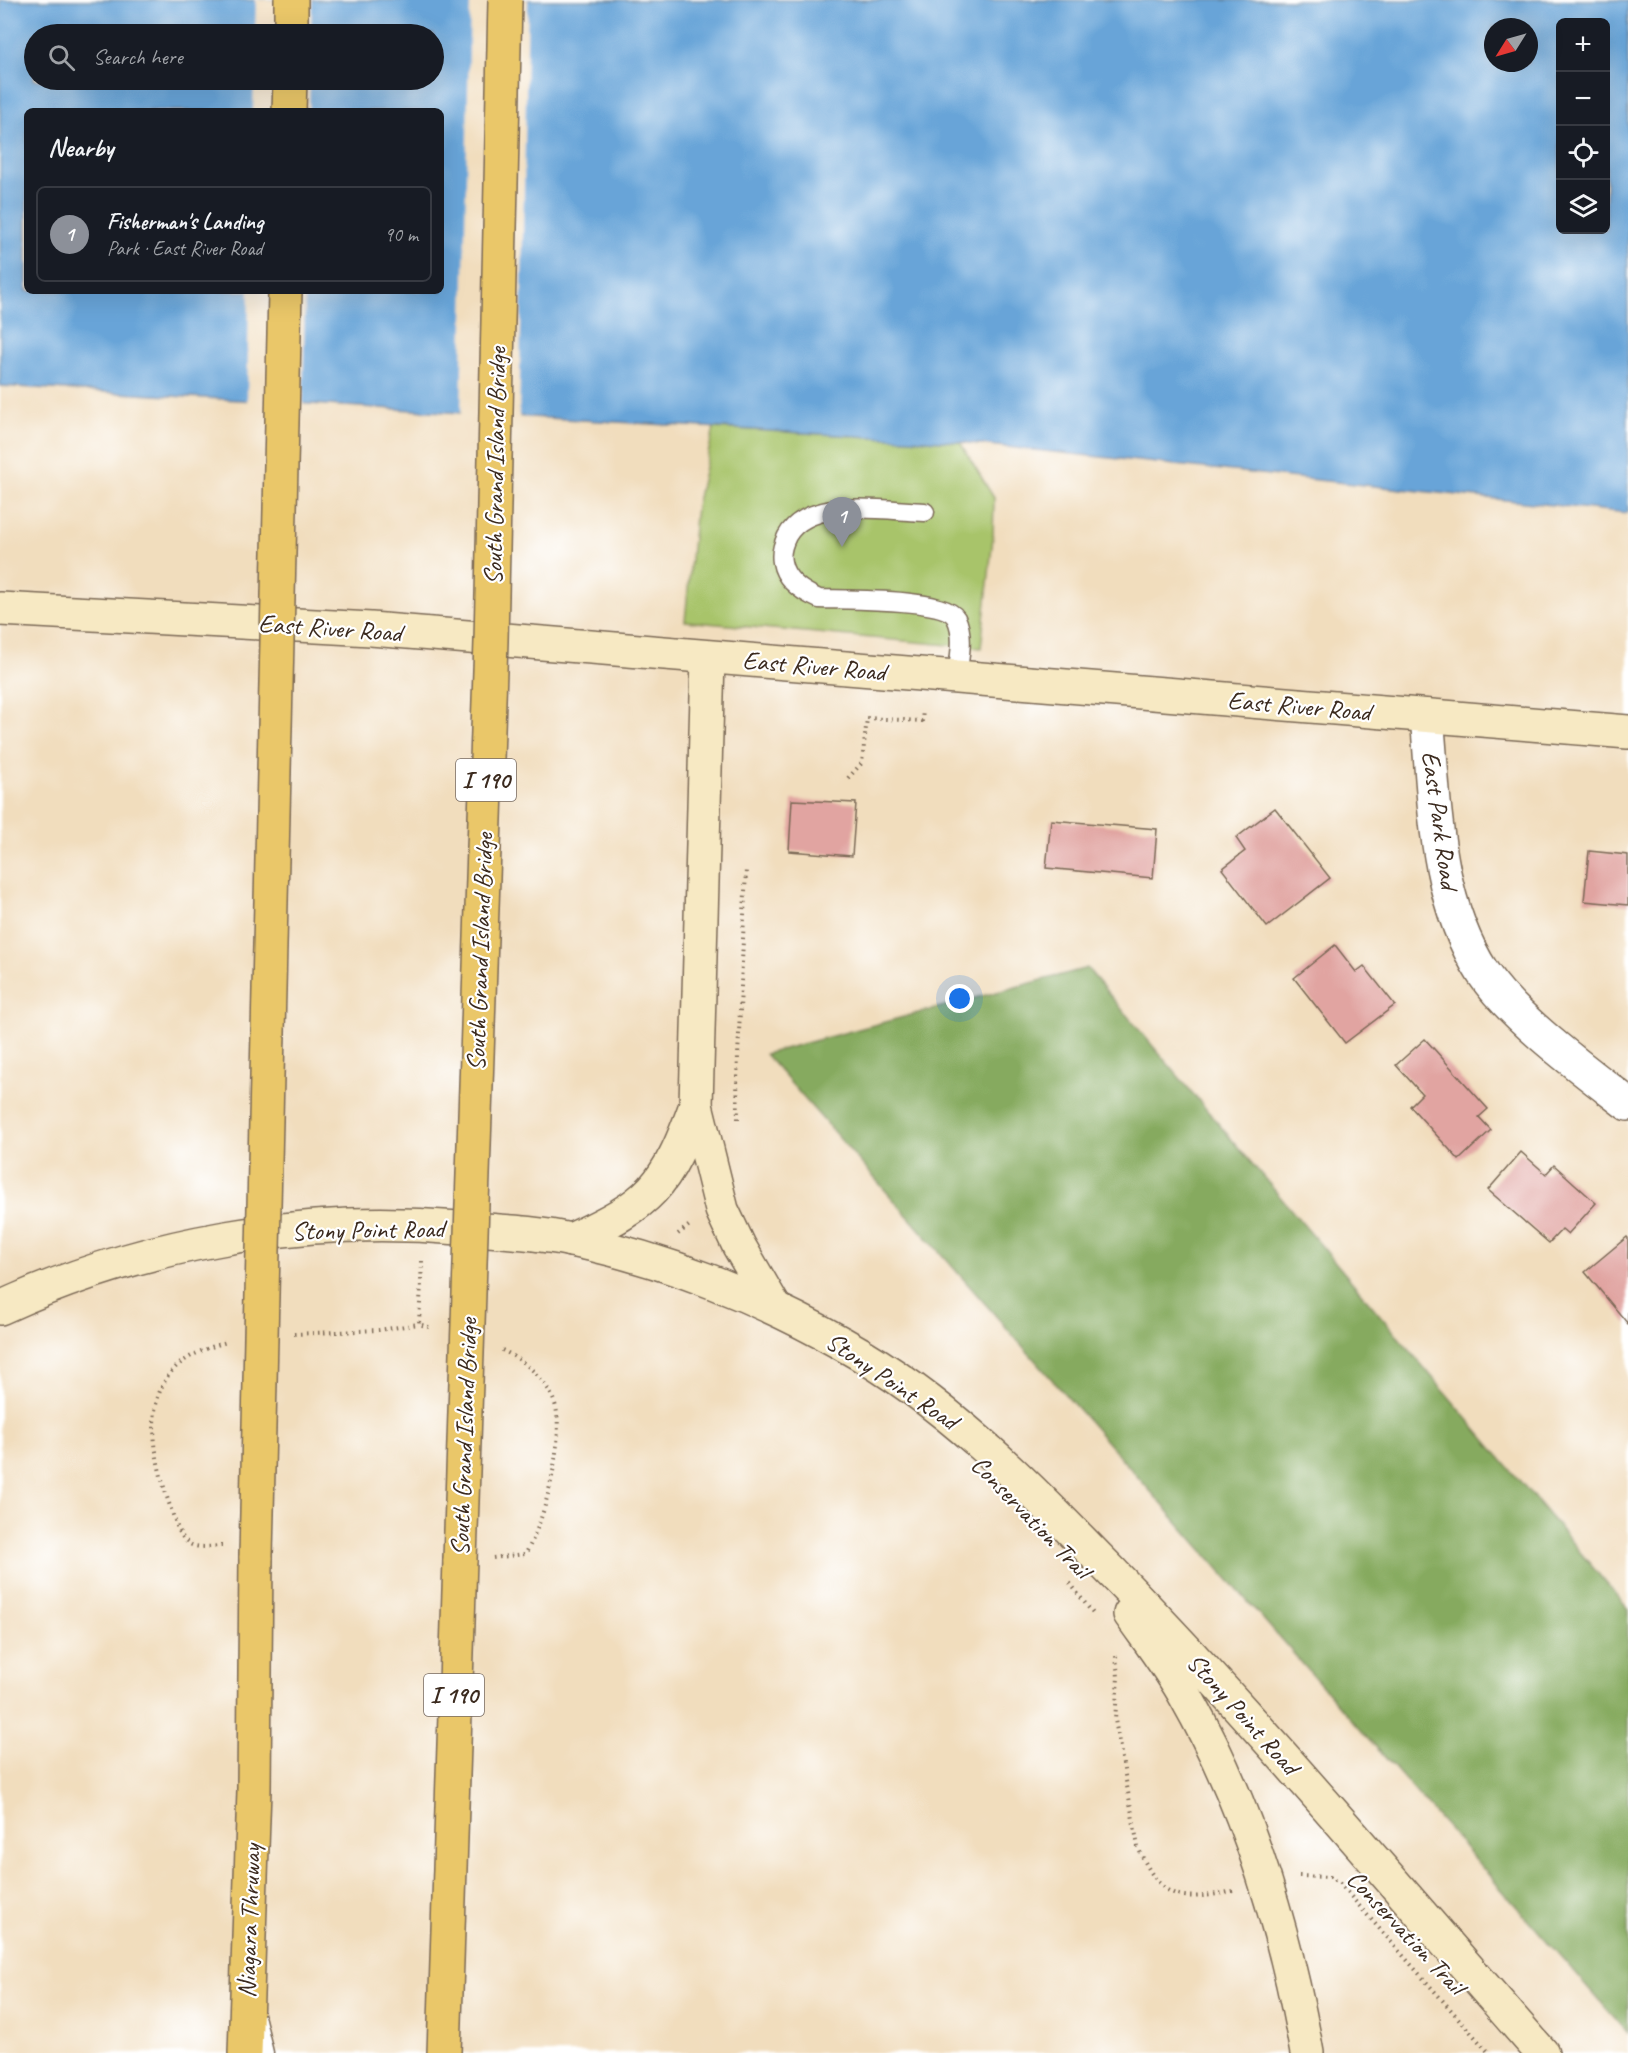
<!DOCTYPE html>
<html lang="en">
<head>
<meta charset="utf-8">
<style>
  body { margin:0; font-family:Caveat,sans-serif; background:#242831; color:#f1f3f6 }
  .controls { position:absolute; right:18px; top:18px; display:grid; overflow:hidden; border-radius:9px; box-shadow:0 6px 24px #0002 }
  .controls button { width:54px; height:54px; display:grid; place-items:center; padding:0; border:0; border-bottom:2px solid #363941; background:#171b24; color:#f1f3f6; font:30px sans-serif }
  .compass { position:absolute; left:1484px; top:18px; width:54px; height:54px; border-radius:50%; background:#171b24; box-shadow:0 6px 24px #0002; rotate:233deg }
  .you { position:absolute; left:960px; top:999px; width:21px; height:21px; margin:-15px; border:4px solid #fff; border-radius:50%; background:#1a73e8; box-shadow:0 0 0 9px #1a73e833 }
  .badge { display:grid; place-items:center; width:39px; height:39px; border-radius:50%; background:#8c9099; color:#fff; font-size:20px; font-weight:700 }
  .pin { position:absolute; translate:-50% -50px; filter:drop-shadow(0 2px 3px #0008) }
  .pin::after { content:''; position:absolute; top:32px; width:21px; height:18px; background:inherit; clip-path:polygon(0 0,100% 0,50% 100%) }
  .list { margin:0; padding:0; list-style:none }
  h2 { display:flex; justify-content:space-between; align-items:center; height:78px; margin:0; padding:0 24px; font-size:26px }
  h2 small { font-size:20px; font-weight:400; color:#9ea1a6 }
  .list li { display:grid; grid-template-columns:39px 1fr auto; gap:18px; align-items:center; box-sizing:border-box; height:96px; margin:0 12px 12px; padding:0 12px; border:2px solid #363941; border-radius:9px }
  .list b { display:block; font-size:22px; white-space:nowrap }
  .list p { margin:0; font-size:20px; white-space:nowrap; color:#9ea1a6 }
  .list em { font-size:20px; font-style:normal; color:#9ea1a6 }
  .icon { flex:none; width:33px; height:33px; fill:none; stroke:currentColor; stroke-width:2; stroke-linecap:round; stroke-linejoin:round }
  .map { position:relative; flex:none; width:1628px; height:2053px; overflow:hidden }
  .search { position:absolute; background:#171b24; box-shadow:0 6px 24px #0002; left:24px; top:24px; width:420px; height:66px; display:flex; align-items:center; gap:15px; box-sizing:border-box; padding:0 21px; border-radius:33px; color:#9ea1a6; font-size:22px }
  .panel { position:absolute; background:#171b24; box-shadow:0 6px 24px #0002; left:24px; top:108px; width:420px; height:186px; border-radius:9px }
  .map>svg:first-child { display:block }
  .green { fill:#a8c46a; stroke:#727744; stroke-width:1.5 }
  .forest { fill:#86aa5e; stroke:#606a3e; stroke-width:1.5 }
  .water { fill:#67a4d8; stroke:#51677b; stroke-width:1.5; fill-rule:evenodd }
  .pier { fill:#f1ddbd }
  .building { fill:#e1a4a1 }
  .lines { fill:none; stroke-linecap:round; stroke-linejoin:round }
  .lane-casing { stroke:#7b6956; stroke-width:21 }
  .street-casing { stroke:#7b6956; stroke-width:36 }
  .secondary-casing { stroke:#7b6956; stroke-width:36 }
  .highway-casing { stroke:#7b6956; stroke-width:36 }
  .path { stroke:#7b6956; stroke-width:4; stroke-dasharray:1.5 4.5; stroke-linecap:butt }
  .lane { stroke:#fff; stroke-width:18 }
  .street { stroke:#fff; stroke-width:33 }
  .secondary { stroke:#f7e9c3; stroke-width:33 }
  .highway { stroke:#eac769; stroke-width:33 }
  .highway-bridge-casing { stroke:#7b6956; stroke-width:36; stroke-linecap:butt }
  .highway-bridge { stroke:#eac769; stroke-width:33 }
  .labels { text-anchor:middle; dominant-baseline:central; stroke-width:4.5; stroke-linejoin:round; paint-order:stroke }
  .shield { fill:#fff; stroke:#766a62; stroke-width:1.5 }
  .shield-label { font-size:24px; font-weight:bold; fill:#3b2a1e }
  .street-label { font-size:26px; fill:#3b2a1e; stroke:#fff }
</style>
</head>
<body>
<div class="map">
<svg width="1628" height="2053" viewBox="0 0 1628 2053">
  <rect width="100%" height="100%" fill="#fff"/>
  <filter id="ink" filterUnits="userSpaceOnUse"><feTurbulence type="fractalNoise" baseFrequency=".0167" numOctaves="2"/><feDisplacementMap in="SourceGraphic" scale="12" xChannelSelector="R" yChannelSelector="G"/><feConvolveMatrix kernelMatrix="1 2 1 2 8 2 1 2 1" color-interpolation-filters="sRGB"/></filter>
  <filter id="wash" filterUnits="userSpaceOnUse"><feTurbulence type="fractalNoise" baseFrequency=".008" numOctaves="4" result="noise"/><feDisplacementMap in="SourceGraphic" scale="24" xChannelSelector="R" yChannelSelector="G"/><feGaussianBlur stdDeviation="1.35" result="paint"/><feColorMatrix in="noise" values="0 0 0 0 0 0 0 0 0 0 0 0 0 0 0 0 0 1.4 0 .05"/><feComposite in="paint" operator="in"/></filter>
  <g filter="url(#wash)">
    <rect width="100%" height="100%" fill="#f1ddbd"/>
    <polygon class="green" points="714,428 960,442 994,498 993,537 981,648 685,621 696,506"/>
    <polygon class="forest" points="1087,968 1628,1609 1628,2033 765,1054"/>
    <path class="water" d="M0,0H1628V513L960,442L0,386ZM1560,22H1606V230H1560ZM1493,27H1529V63H1493ZM34,34H434V80H34ZM27,111H441V291H27Z"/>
    <g class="pier">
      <polygon points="256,0 312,0 311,34 255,34"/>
      <polygon points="470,0 528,0 519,420 461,416"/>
      <polygon points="254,80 310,80 309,111 253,111"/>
      <polygon points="249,291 305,291 303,407 247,404"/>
    </g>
    <g id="blocks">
      <g class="building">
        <polygon points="792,800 856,803 852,856 789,851"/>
        <polygon points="1275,808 1330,878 1267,927 1222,869 1245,851 1236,838"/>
        <polygon points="1051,820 1157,829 1153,878 1046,868"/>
        <polygon points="1589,851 1628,855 1628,905 1584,901"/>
        <polygon points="1335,945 1356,972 1364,966 1395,1005 1345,1043 1294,978"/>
        <polygon points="1425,1039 1488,1109 1479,1117 1491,1130 1459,1160 1410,1106 1422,1094 1396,1065"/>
        <polygon points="1521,1152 1546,1174 1554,1165 1596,1203 1568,1234 1562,1229 1549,1243 1488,1190"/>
        <polygon points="1627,1237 1628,1238 1628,1324 1585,1272"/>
      </g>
    </g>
  </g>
  <g filter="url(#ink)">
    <use href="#blocks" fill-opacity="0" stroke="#7b6956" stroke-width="1.5"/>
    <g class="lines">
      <defs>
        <g id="lane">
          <path d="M925,512C886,511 809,496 787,536C783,544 780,552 782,562C785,580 803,592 819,599C844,600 945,598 956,618C965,636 959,659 957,678"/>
          <polyline points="256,2020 264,2053"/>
        </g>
        <path id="street" d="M1427,716C1435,803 1434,897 1483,973C1513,1018 1584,1070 1628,1104"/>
        <g id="secondary">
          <polyline points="0,609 371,629 1628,732"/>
          <polyline points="708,658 696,1105 722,1210 739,1246 775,1308"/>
          <path d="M571,1240C651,1203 666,1188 696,1105"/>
          <path d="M0,1308C141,1243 303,1214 459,1228C496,1231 535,1232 571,1240C665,1259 760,1297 843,1344C949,1403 1031,1489 1115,1575C1264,1728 1401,1893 1542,2053"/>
          <path d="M1130,1614C1149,1641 1170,1668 1186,1697C1248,1806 1285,1930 1307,2053"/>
        </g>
        <g id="highway">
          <polyline points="291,34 291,0"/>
          <polyline points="289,111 290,80"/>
          <polyline points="245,2053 254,1790 256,1556"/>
          <polyline points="444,2053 460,1560"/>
        </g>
      </defs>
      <use href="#lane" class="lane-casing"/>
      <use href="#street" class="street-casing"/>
      <use href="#secondary" class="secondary-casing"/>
      <use href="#highway" class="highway-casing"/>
      <g class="path">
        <polyline points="848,778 862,763 867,718 922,721 923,710"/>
        <polyline points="738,1119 737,1080 746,869"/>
        <polyline points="678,1234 691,1224"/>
        <polyline points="422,1261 419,1324 432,1328"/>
        <polyline points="294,1334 379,1330 419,1324"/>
        <path d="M222,1546C213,1546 198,1549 190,1544C179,1538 175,1520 171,1509C158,1472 143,1415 166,1379C178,1359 205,1348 227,1342"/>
        <path d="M493,1558L525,1554C544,1526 567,1433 554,1401C545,1378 525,1361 502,1350"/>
        <polyline points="1070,1583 1094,1615"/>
        <path d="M1116,1656L1118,1677L1115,1720L1138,1847C1161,1901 1180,1902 1233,1891"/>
        <polyline points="1299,1876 1330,1877 1340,1884 1489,2053"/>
      </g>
      <use href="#lane" class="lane"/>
      <use href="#street" class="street"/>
      <use href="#secondary" class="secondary"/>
      <use href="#highway" class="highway"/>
      <defs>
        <g id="highway-bridge">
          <polyline points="256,1556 285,291"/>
          <polyline points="460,1560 491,641 505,0"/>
        </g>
      </defs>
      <use href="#highway-bridge" class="highway-bridge-casing"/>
      <use href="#highway-bridge" class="highway-bridge"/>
    </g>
  </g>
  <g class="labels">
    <g class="shield">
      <rect x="456" y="759" width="60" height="42" rx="4.5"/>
      <rect x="424" y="1674" width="60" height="42" rx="4.5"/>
    </g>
    <g class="shield-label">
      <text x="486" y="780">I 190</text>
      <text x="454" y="1695">I 190</text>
    </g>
    <g class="street-label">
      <text transform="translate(495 466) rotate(-89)">South Grand Island Bridge</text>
      <text transform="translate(330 628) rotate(4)">East River Road</text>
      <text transform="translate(814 666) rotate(5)">East River Road</text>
      <text transform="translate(1299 706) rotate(5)">East River Road</text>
      <text transform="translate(1440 820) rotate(82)">East Park Road</text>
      <text transform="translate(480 952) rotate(-88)">South Grand Island Bridge</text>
      <text transform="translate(368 1230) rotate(-1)">Stony Point Road</text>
      <text transform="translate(892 1381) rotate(34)">Stony Point Road</text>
      <text transform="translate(464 1437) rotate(-88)">South Grand Island Bridge</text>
      <text transform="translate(1031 1517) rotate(46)">Conservation Trail</text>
      <text transform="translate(1243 1714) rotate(48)">Stony Point Road</text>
      <text transform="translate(249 1921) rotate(-88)">Niagara Thruway</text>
      <text transform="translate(1406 1932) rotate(47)">Conservation Trail</text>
    </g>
  </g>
</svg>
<div class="controls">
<button>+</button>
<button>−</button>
<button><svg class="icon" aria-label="locate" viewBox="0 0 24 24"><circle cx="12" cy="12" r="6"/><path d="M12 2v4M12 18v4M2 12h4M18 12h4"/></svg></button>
<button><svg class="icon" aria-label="layers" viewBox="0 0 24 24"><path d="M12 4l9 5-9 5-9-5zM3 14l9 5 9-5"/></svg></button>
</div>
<svg class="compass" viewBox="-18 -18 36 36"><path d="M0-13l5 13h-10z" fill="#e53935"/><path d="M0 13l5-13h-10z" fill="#9ea1a6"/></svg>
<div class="you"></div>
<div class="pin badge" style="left:842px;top:547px">1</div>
<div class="search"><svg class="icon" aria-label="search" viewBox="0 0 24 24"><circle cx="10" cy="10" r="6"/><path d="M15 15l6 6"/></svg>Search here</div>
<section class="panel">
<h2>Nearby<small></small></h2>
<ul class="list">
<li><span class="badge">1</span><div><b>Fisherman's Landing</b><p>Park · East River Road</p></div><em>90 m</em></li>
</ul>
</section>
</div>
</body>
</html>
